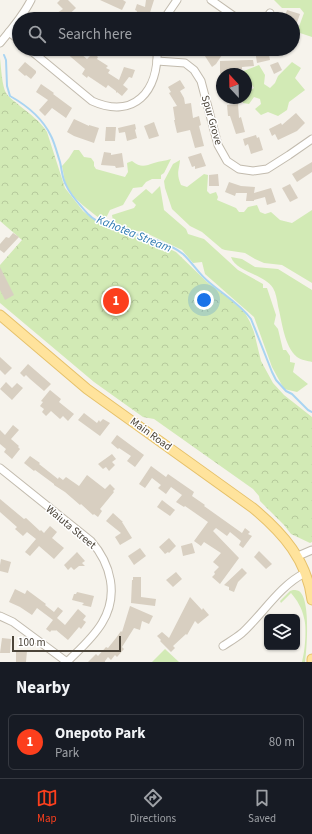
<!DOCTYPE html>
<html lang="en">
<head>
<meta charset="utf-8">
<style>
  body { margin:0; font-family:"Source Sans 3",sans-serif; background:#242831; color:#f1f3f6 }
  .controls { position:absolute; right:12px; bottom:12px; display:grid; overflow:hidden; border-radius:6px; box-shadow:0 1px 3px #0004 }
  .controls button { width:36px; height:36px; display:grid; place-items:center; padding:0; border:0; border-bottom:1px solid #363941; background:#171b24; color:#f1f3f6; font:20px sans-serif }
  .compass { position:absolute; left:216px; top:68px; width:36px; height:36px; border-radius:50%; background:#171b24; box-shadow:0 1px 3px #0004; rotate:338deg }
  .scale { position:absolute; left:12px; bottom:10px; width:109px; box-sizing:border-box; padding-left:4px; border:2px solid #4b4439; border-top:0; font-size:11px; line-height:14px; white-space:nowrap; color:#4b4439; -webkit-text-stroke:3px #fff; paint-order:stroke }
  .you { position:absolute; left:204px; top:300px; width:14px; height:14px; margin:-10px; border:3px solid #fff; border-radius:50%; background:#1a73e8; box-shadow:0 0 0 6px #1a73e833 }
  .badge { display:grid; place-items:center; width:26px; height:26px; border-radius:50%; background:#fc3f1d; color:#fff; font-size:13px; font-weight:700 }
  .pin { position:absolute; translate:-50% -50%; border:2px solid #fff; box-shadow:0 1px 4px #0006 }
  .list { margin:0; padding:0; list-style:none }
  h2 { display:flex; justify-content:space-between; align-items:center; height:52px; margin:0; padding:0 16px; font-size:17px }
  h2 small { font-size:13px; font-weight:400; color:#9ea1a6 }
  .list li { display:grid; grid-template-columns:26px 1fr auto; gap:12px; align-items:center; box-sizing:border-box; height:56px; margin:0 8px 8px; padding:0 8px; border:1px solid #363941; border-radius:6px }
  .list b { display:block; font-size:15px; white-space:nowrap }
  .list p { margin:0; font-size:13px; white-space:nowrap; color:#9ea1a6 }
  .list em { font-size:13px; font-style:normal; color:#9ea1a6 }
  .icon { flex:none; width:22px; height:22px; fill:none; stroke:currentColor; stroke-width:2; stroke-linecap:round; stroke-linejoin:round }
  .map { position:relative; flex:none; width:312px; height:662px; overflow:hidden }
  .search { position:absolute; background:#171b24; box-shadow:0 1px 3px #0004; left:12px; right:12px; top:12px; height:44px; display:flex; align-items:center; gap:10px; box-sizing:border-box; padding:0 14px; border-radius:22px; color:#9ea1a6; font-size:15px }
  .sheet { height:116px; background:#171b24 }
  nav { display:flex; justify-content:space-around; align-items:center; box-sizing:border-box; height:56px; border-top:1px solid #363941; background:#171b24; font-size:11px; color:#9ea1a6 }
  nav a { display:grid; justify-items:center; gap:2px }
  nav .on { color:#fc3f1d }
  .map>svg:first-child { display:block }
  .grass { fill:#d2eab5 }
  .forest { fill:url(#forest-crowns) }
  .lines { fill:none; stroke-linecap:round; stroke-linejoin:round }
  .stream { stroke:#a9d4f2; stroke-width:2 }
  .building { fill:#d8cfc1 }
  .minor-casing { stroke:#c2bbae; stroke-width:9 }
  .major-casing { stroke:#e6c16a; stroke-width:11 }
  .minor { stroke:#fff; stroke-width:7 }
  .major { stroke:#ffe39c; stroke-width:9 }
  .labels { text-anchor:middle; dominant-baseline:central; stroke-width:3; stroke-linejoin:round; paint-order:stroke }
  .street-label { font-size:11px; fill:#4b4439; stroke:#fff }
  .water-label { font-size:12px; font-style:italic; fill:#2e7ab2; stroke:#fff }
</style>
</head>
<body>
<div class="map">
<svg width="312" height="662" viewBox="0 0 312 662">
  <defs>
    <pattern id="forest-crowns" width="20" height="18" patternUnits="userSpaceOnUse"><rect width="20" height="18" fill="#d2eab5"/><path d="M2 6a3 3 0 1 1 6 0M12 15a3 3 0 1 1 6 0" fill="none" stroke="#b6ca9c"/></pattern>
  </defs>
  <rect width="100%" height="100%" fill="#f6f3ec"/>
  <g class="grass">
    <polygon points="274,0 312,0 312,37 297,32 304,13 300,8 282,8"/>
    <polygon points="292,62 301,68 295,78 305,90 289,102 287,110 278,116 268,112 261,115 255,109 261,104 260,99 254,97 249,104 243,103 242,98 246,98 246,93 254,88 249,80 246,80 246,74 241,74 241,72 259,65 265,75 264,84 270,88 275,83 278,76"/>
    <path d="M74,150H79L84,157L91,158L94,162V166L96,169L125,177L128,172L127,163L132,161C141,168 145,166 154,163C160,161 165,161 171,159L164,173L161,175V179H152L146,182L142,187L133,188L123,205L110,210L106,218H99C89,210 76,201 69,190C64,184 64,174 62,166L69,158Z"/>
    <path d="M180,160C179,171 176,173 181,185L187,187L204,174L208,175L207,191L210,194L216,192L218,197L217,200L236,208L239,212H244L248,207L257,205L260,212L265,214L271,212L280,220L292,223L312,210V283L282,265L264,263L255,259L245,253L225,250L222,249L202,232L190,226L172,209L165,188L164,181L173,164Z"/>
    <polygon points="160,186 164,210 186,229 188,234 204,239 238,270 263,284 263,288 267,288 276,315 274,324 278,329 283,350 286,350 290,356 290,362 295,363 293,372 308,384 297,392 284,389 272,367 254,317 205,274 202,262 193,263 182,250 144,232 130,230 113,221 112,215 134,208 136,205 132,201 146,189 152,194"/>
    <path d="M231,257L242,259L255,267L278,269L312,290V362C308,361 301,360 297,357C284,346 282,321 278,306C277,300 276,293 273,288C264,274 236,272 231,257Z"/>
    <path d="M293,590C296,590 299,590 301,593C310,604 307,648 305,662H302C305,651 307,628 304,618C302,608 297,600 291,593L281,603L280,601L290,591Z"/>
    <polygon points="165,649 179,662 152,662"/>
  </g>
  <path class="forest" d="M0,58C1,67 2,86 6,93C9,98 16,102 20,106C30,114 40,121 47,132L65,188L83,211L89,216L104,225L119,231L147,239L157,243L176,252L207,282L230,299L245,313L250,322L254,332L261,361L273,383L284,395L312,417V542L310,543L291,534L284,525L260,501L259,496L253,489L154,419L143,417L94,382L0,303V265L22,240L0,221Z"/>
  <g class="lines">
    <path class="stream" d="M4,55L6,60L7,86L10,96C26,105 43,119 51,136C55,144 57,153 60,162C62,170 62,178 66,185C70,195 81,206 88,214C102,229 137,233 156,240C165,243 175,248 183,254C193,263 199,275 210,283C224,295 240,304 251,319L272,372L276,380L286,391L292,394L308,410L312,412"/>
  </g>
  <g class="building">
    <polygon points="60,0 68,0 76,8 64,19 48,19 63,9 57,3"/>
    <polygon points="100,0 123,0 126,2 122,10"/>
    <polygon points="146,0 154,0 148,19 145,19 145,18 142,17 142,19 135,19 137,11 135,10 137,4 145,7"/>
    <polygon points="287,10 300,14 294,31 293,31 293,19 284,19"/>
    <polygon points="68,49 75,49 87,59 93,53 98,57 97,59 108,66 106,68 110,70 108,73 119,80 124,67 135,70 132,78 129,77 123,85 128,89 122,96 117,92 116,93 116,91 108,85 106,88 88,76 87,78 82,74 85,69 65,52"/>
    <polygon points="210,49 226,49 216,64 212,67 203,53"/>
    <polygon points="258,49 268,49 270,60 257,63 255,50 258,50"/>
    <polygon points="249,60 253,60 254,66 242,67 242,69 239,69 239,73 220,74 220,61"/>
    <polygon points="25,62 36,71 36,73 31,79 26,75 25,76 18,70"/>
    <polygon points="278,62 282,70 274,74 270,65"/>
    <polygon points="180,80 185,88 180,91 184,98 185,104 191,103 193,118 199,116 201,125 199,126 204,146 195,148 190,130 177,133 174,120 175,120 173,107 177,106 169,93 171,92 168,87"/>
    <polygon points="41,84 54,93 53,94 72,108 66,118 52,108 45,116 39,110 48,100 36,92"/>
    <polygon points="238,104 239,118 241,117 245,132 236,134 230,116 228,116 227,105"/>
    <polygon points="296,113 305,123 297,131 278,140 275,134 272,136 269,129 281,123 282,125"/>
    <polygon points="74,119 89,126 89,125 99,128 94,143 74,136 67,132"/>
    <polygon points="154,122 159,136 149,139 144,126"/>
    <polygon points="135,124 136,129 135,130 137,138 127,141 125,132 119,133 118,128"/>
    <polygon points="106,127 116,127 115,141 105,141"/>
    <polygon points="256,135 257,138 259,137 263,150 251,154 248,144 245,146 243,139"/>
    <polygon points="104,152 111,153 111,155 122,153 124,167 116,168 115,166 101,165"/>
    <polygon points="201,153 206,166 195,169 195,166 192,167 188,157"/>
    <polygon points="312,162 312,172 297,182 292,174"/>
    <polygon points="218,174 219,186 209,186 209,175"/>
    <polygon points="229,182 241,186 255,187 254,193 271,188 276,202 267,205 265,197 254,200 254,201 246,201 247,193 236,193 235,196 225,192"/>
    <polygon points="290,184 298,198 290,202 282,188"/>
    <polygon points="13,233 19,237 4,253 0,250 0,244 6,237 9,238"/>
    <polygon points="0,267 14,295 5,300 0,290"/>
    <polygon points="0,357 12,368 5,375 0,370"/>
    <polygon points="28,364 51,384 44,391 30,379 26,375 24,377 20,373"/>
    <polygon points="6,382 12,388 17,383 23,388 12,400 0,389"/>
    <polygon points="50,390 61,399 59,402 74,414 68,421 63,416 60,419 51,411 46,416 42,412 44,409 40,406 43,402 41,401"/>
    <polygon points="84,413 97,423 99,420 100,422 103,419 110,423 100,436 78,420"/>
    <polygon points="13,425 19,430 11,439 19,446 18,447 20,449 12,459 4,452 6,449 0,444 0,430 5,435"/>
    <polygon points="117,435 144,455 135,467 127,461 131,456 119,448 118,449 111,443"/>
    <polygon points="112,454 116,459 112,462 115,465 109,471 106,467 103,469 98,464"/>
    <polygon points="30,456 40,463 39,464 58,479 59,477 63,480 66,477 79,486 87,475 105,489 110,484 115,489 113,491 114,492 100,509 102,511 98,517 94,514 93,515 81,504 80,505 65,492 54,485 54,484 35,470 34,471 24,463"/>
    <polygon points="151,466 166,477 168,474 194,492 192,496 205,505 204,506 242,533 245,528 250,532 248,534 252,536 243,548 239,545 241,541 230,532 227,536 216,528 213,531 239,558 220,584 212,577 215,574 214,572 219,567 213,562 221,553 204,542 201,546 194,541 208,522 185,506 184,507 176,502 182,495 171,487 166,494 158,488 161,485 152,478 145,488 139,484"/>
    <polygon points="0,499 24,519 26,518 40,531 41,530 44,533 50,526 57,532 52,538 64,548 54,559 39,546 30,556 25,552 36,539 27,532 23,536 15,529 17,527 0,512"/>
    <polygon points="162,500 175,510 170,516 157,507"/>
    <polygon points="113,513 123,522 122,522 132,538 120,545 115,537 121,533 106,521"/>
    <polygon points="169,538 176,546 169,553 168,552 165,554 159,547"/>
    <polygon points="192,543 195,553 183,556 181,546"/>
    <polygon points="140,548 146,556 134,565 128,556"/>
    <polygon points="259,551 272,564 266,569 254,557"/>
    <polygon points="77,552 85,561 82,563 85,566 79,566 74,570 71,567 68,570 64,565"/>
    <polygon points="1,559 11,562 8,573 0,571 0,565"/>
    <polygon points="242,568 247,573 238,582 234,592 229,590 229,587 224,585"/>
    <polygon points="176,572 182,579 173,587 166,580"/>
    <polygon points="133,577 141,577 141,597 156,599 155,606 131,603 132,580 133,580"/>
    <polygon points="15,589 25,594 27,590 46,604 45,605 54,612 58,607 63,611 57,618 65,625 78,609 86,616 83,620 86,622 81,629 79,627 68,640 56,630 55,631 54,630 53,631 52,630 50,632 46,629 53,620 37,608 32,615 20,607 9,602"/>
    <polygon points="77,592 94,596 91,607 82,605 84,603 72,600 74,594 76,594"/>
    <polygon points="190,597 202,610 203,608 209,615 198,624 195,621 187,635 186,634 173,646 175,648 171,652 160,641 161,640 157,636 162,632 169,638"/>
    <polygon points="130,606 153,616 149,624 142,621 140,630 134,628 122,647 124,649 117,657 115,655 111,660 108,657 105,661 105,662 88,662 96,654 98,656 106,647 108,648 116,638 121,631 122,632"/>
    <polygon points="2,638 11,639 10,653 0,653"/>
    <polygon points="16,650 27,651 26,662 16,662"/>
  </g>
  <g class="lines">
    <defs>
      <g id="minor">
        <polyline points="211,0 238,19"/>
        <polyline points="164,19 177,0"/>
        <polyline points="266,19 270,13"/>
        <polyline points="9,32 19,40"/>
        <path d="M0,43C11,30 23,16 31,0"/>
        <path d="M29,49L92,101C134,120 159,91 157,49"/>
        <polyline points="157,61 185,63 194,70 201,81 218,145 227,161 239,169 253,171 267,169 289,155 312,139"/>
        <path d="M0,468L91,541C111,564 119,595 102,623C93,638 79,650 67,662"/>
        <polyline points="298,556 312,550"/>
        <polyline points="0,616 13,622 67,662"/>
        <path d="M223,646C229,642 236,638 242,633C262,615 280,585 305,573"/>
      </g>
      <g id="major">
        <path d="M0,315L87,389L253,508C283,533 307,560 312,600"/>
        <polyline points="312,662 312,659"/>
      </g>
    </defs>
    <use href="#minor" class="minor-casing"/>
    <use href="#major" class="major-casing"/>
    <use href="#minor" class="minor"/>
    <use href="#major" class="major"/>
  </g>
  <g class="labels">
    <g class="street-label">
      <text transform="translate(212 120) rotate(74)">Spur Grove</text>
      <text transform="translate(151 434) rotate(36)">Main Road</text>
      <text transform="translate(71 527) rotate(40)">Waiuta Street</text>
    </g>
    <g class="water-label">
      <text transform="translate(134 234) rotate(22)">Kahotea Stream</text>
    </g>
  </g>
</svg>
<div class="controls">
<button><svg class="icon" aria-label="layers" viewBox="0 0 24 24"><path d="M12 4l9 5-9 5-9-5zM3 14l9 5 9-5"/></svg></button>
</div>
<svg class="compass" viewBox="-18 -18 36 36"><path d="M0-13l5 13h-10z" fill="#e53935"/><path d="M0 13l5-13h-10z" fill="#9ea1a6"/></svg>
<div class="scale">100 m</div>
<div class="you"></div>
<div class="pin badge" style="left:116px;top:301px">1</div>
<div class="search"><svg class="icon" aria-label="search" viewBox="0 0 24 24"><circle cx="10" cy="10" r="6"/><path d="M15 15l6 6"/></svg>Search here</div>
</div>
<section class="sheet">
<h2>Nearby<small></small></h2>
<ul class="list">
<li><span class="badge">1</span><div><b>Onepoto Park</b><p>Park</p></div><em>80 m</em></li>
</ul>
</section>
<nav>
<a class="on"><svg class="icon" aria-label="map" viewBox="0 0 24 24"><path d="M3 6l6-2 6 2 6-2v14l-6 2-6-2-6 2zM9 4v14M15 6v14"/></svg>Map</a>
<a><svg class="icon" aria-label="directions" viewBox="0 0 24 24"><path d="M12 3l9 9-9 9-9-9zM9 14v-3h6M13 9l2 2-2 2"/></svg>Directions</a>
<a><svg class="icon" aria-label="saved" viewBox="0 0 24 24"><path d="M7 4h10v16l-5-4-5 4z"/></svg>Saved</a>
</nav>
</body>
</html>
